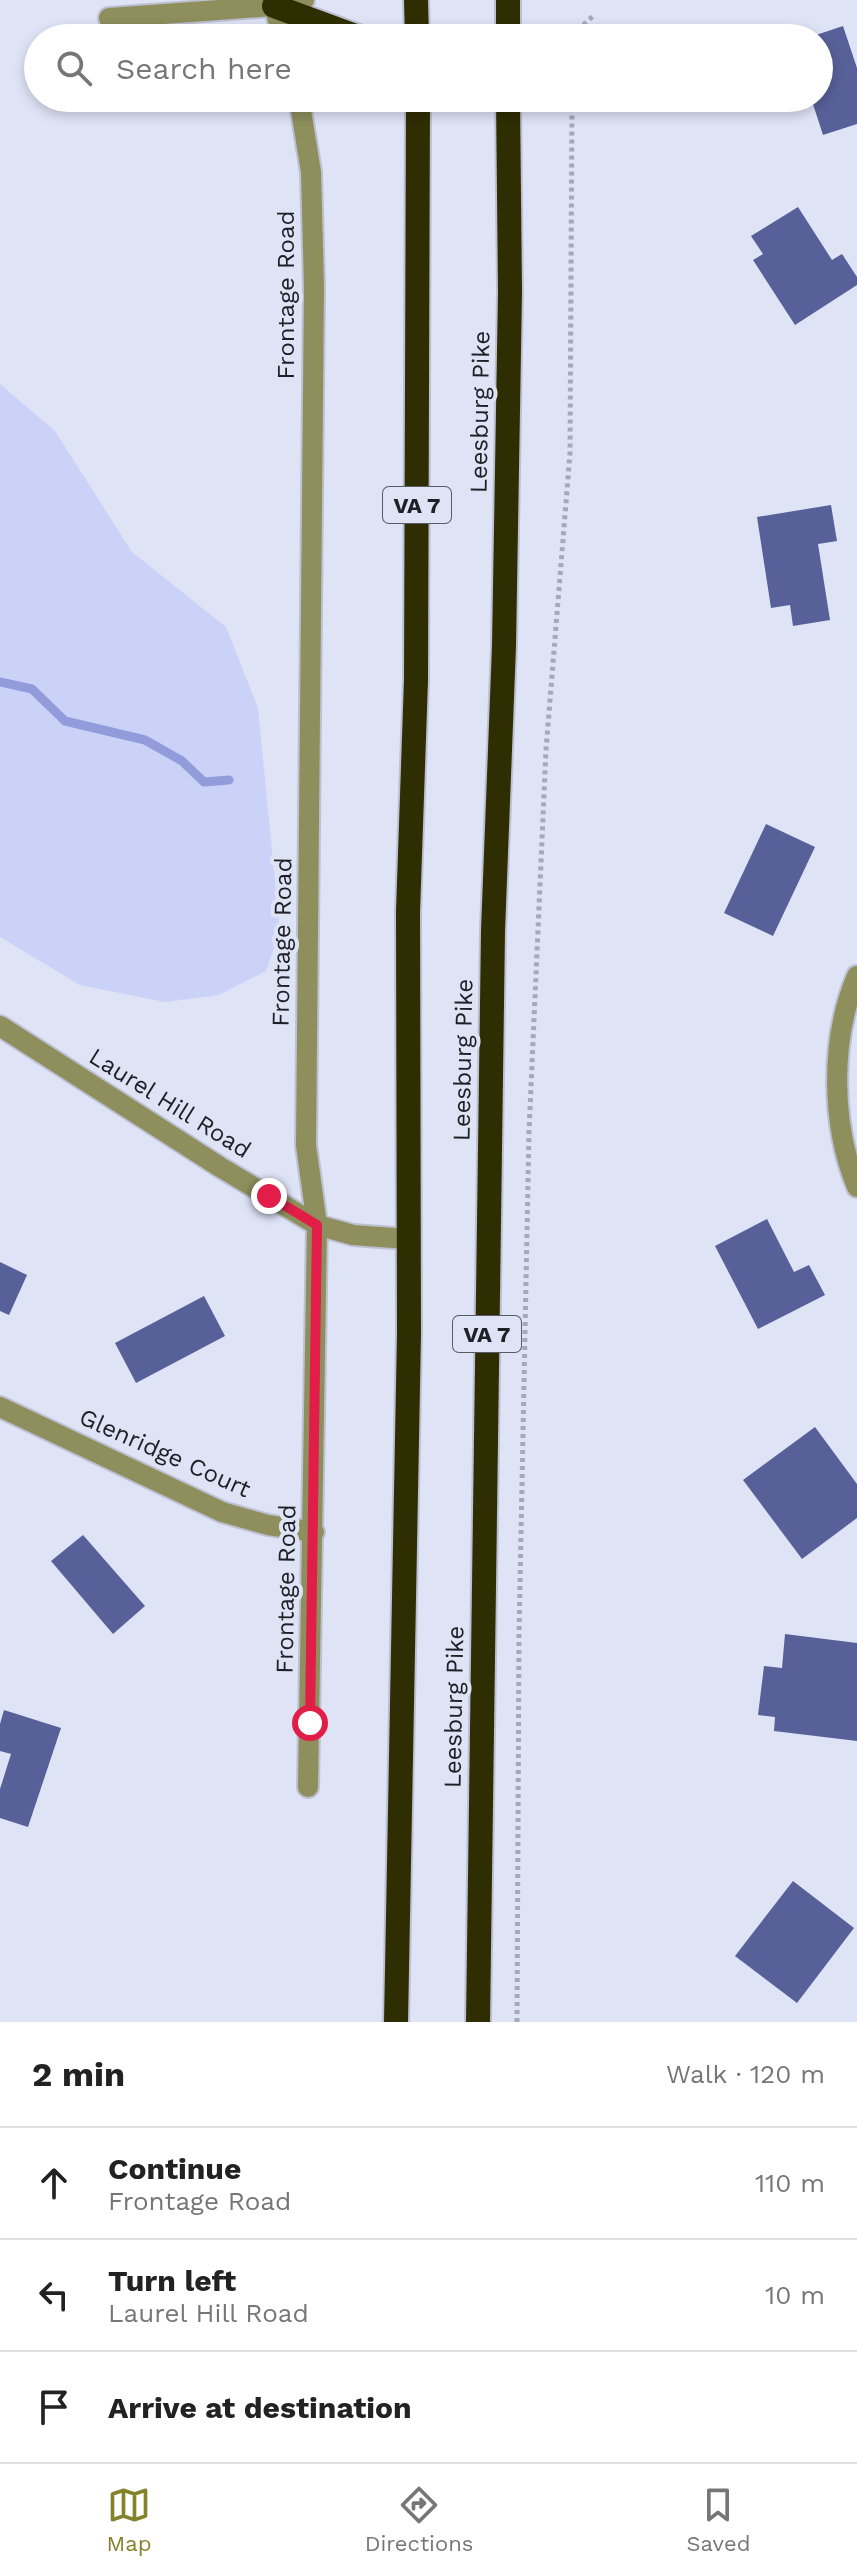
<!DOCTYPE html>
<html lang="en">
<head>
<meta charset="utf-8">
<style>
  body { margin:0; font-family:"Work Sans",sans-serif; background:#f2f2f2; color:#222 }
  .stop { position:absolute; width:24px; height:24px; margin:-18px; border:6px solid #e11d48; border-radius:50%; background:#fff }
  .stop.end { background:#e11d48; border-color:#fff; box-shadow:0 2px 8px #0008 }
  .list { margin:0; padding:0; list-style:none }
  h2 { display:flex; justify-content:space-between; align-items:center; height:104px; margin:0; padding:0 32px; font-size:34px }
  h2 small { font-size:26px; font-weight:400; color:#767676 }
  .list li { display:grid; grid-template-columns:52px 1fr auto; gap:24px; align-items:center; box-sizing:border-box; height:112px; padding:0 32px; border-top:2px solid #e0e0e0 }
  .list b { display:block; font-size:30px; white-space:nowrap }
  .list p { margin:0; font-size:26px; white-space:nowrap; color:#767676 }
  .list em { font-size:26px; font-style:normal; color:#767676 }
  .icon { flex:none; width:44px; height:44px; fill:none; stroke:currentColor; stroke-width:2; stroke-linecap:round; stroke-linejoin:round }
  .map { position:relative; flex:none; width:857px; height:2022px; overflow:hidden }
  .search { position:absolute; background:#fff; box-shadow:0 4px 12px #0003; left:24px; right:24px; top:24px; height:88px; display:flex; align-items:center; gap:20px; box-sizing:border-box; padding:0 28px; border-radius:44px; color:#767676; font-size:30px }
  .sheet { height:440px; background:#fff }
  nav { display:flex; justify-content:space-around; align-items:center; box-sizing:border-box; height:112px; border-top:2px solid #e0e0e0; background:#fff; font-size:22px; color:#767676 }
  nav a { display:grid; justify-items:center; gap:4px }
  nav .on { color:#84822b }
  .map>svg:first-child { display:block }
  .green { fill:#cbd2f8 }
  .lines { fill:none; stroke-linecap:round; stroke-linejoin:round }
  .stream { stroke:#929cda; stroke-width:9 }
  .building { fill:#586099 }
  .minor-casing { stroke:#bcc0d1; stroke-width:24 }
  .highway-casing { stroke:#bcc0d1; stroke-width:28 }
  .path { stroke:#a5a8b7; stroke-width:5; stroke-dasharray:4 4; stroke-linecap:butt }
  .minor { stroke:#8e8f5d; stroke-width:20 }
  .highway { stroke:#2f2e02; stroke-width:24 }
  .route { stroke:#e11d48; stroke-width:10 }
  .labels { text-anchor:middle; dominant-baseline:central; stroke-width:8; stroke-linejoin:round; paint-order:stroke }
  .shield { fill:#dfe3f6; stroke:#585a64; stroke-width:2 }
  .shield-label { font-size:22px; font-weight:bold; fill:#1e2026 }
  .street-label { font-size:24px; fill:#1e2026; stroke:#dfe3f6 }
</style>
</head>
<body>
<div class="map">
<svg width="857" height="2022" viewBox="0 0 857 2022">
  <rect width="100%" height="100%" fill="#dfe3f6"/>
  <polygon class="green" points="0,384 55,431 132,552 226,627 258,708 280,932 266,971 219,995 165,1002 80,985 0,937"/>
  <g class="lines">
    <polyline class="stream" points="0,682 32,689 65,721 145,740 182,761 204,782 229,780"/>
  </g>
  <g class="building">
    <polygon points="843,26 857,68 857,124 823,135 811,98 819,98 819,38 810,37"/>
    <polygon points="798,207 832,260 842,254 857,277 857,285 795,325 753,260 763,254 751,236"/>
    <polygon points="831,505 837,541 818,544 830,620 793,626 790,605 771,608 757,517"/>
    <polygon points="766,824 815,847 773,936 724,913"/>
    <polygon points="767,1219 794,1272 809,1265 825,1295 758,1329 715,1246"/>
    <polygon points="0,1262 27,1275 9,1315 0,1311"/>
    <polygon points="204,1296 225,1336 136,1383 115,1343"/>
    <polygon points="815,1427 857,1484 857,1518 802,1559 743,1480"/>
    <polygon points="83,1535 145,1606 113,1634 51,1561"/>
    <polygon points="785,1634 857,1643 857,1741 774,1731 775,1717 758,1715 764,1666 782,1668"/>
    <polygon points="4,1710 61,1728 28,1827 0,1818 0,1789 11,1754 0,1751 0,1724"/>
    <polygon points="793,1881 854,1928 797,2003 735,1956"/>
  </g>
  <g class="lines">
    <defs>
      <g id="minor">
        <polyline points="274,6 283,38"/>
        <polyline points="109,18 274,6 304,0"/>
        <polyline points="299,98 311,172 314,287 306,1145 317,1225 308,1787"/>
        <path d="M857,976C830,1039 831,1124 857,1187"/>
        <polyline points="0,1026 220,1167 317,1225 353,1235 407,1239"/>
        <polyline points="0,1407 222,1512 268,1525 314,1532"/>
      </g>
      <g id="highway">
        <polyline points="416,0 417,38"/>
        <polyline points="508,0 508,38"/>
        <polyline points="274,6 361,38"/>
        <polyline points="396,2022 409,1333 408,912 416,680 418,98"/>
        <polyline points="478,2022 493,931 504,646 510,292 508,98"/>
      </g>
    </defs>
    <use href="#minor" class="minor-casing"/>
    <use href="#highway" class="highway-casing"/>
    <g class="path">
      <polyline points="575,38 579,29 595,14"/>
      <polyline points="517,2022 519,1635 529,1132 546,750 570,453 572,98"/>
    </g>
    <use href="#minor" class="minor"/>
    <use href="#highway" class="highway"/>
  </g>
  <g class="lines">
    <polyline class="route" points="269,1196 317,1225 310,1723"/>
  </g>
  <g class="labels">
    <g class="shield">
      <rect x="383" y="487" width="68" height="36" rx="6"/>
      <rect x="453" y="1316" width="68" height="36" rx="6"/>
    </g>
    <g class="shield-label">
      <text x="417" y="505">VA 7</text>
      <text x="487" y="1334">VA 7</text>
    </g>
    <g class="street-label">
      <text transform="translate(286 295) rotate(-90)">Frontage Road</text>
      <text transform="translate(480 412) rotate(-89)">Leesburg Pike</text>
      <text transform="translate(282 942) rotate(-89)">Frontage Road</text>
      <text transform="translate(463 1060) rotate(-89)">Leesburg Pike</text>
      <text transform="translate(170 1103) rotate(32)">Laurel Hill Road</text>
      <text transform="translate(165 1453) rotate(24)">Glenridge Court</text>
      <text transform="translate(286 1589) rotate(-89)">Frontage Road</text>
      <text transform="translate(454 1707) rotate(-89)">Leesburg Pike</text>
    </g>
  </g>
</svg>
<div class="stop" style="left:310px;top:1723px"></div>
<div class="stop end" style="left:269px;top:1196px"></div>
<div class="search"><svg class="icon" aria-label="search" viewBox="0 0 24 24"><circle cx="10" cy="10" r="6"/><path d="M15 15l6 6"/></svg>Search here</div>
</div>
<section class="sheet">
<h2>2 min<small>Walk · 120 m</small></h2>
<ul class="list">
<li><svg class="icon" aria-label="ahead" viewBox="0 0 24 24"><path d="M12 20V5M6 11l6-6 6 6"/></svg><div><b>Continue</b><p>Frontage Road</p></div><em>110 m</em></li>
<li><svg class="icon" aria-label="left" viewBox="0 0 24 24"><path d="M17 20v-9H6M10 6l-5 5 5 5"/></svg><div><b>Turn left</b><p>Laurel Hill Road</p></div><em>10 m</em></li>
<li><svg class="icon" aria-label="arrive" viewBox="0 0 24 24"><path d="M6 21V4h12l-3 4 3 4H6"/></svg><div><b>Arrive at destination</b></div></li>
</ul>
</section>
<nav>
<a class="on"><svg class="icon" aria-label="map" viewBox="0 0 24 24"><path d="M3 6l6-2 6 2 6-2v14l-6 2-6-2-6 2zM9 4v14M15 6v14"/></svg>Map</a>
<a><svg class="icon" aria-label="directions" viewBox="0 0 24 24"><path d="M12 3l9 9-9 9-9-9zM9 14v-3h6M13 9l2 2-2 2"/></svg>Directions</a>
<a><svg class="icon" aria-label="saved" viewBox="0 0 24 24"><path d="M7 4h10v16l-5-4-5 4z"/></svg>Saved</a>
</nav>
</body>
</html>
